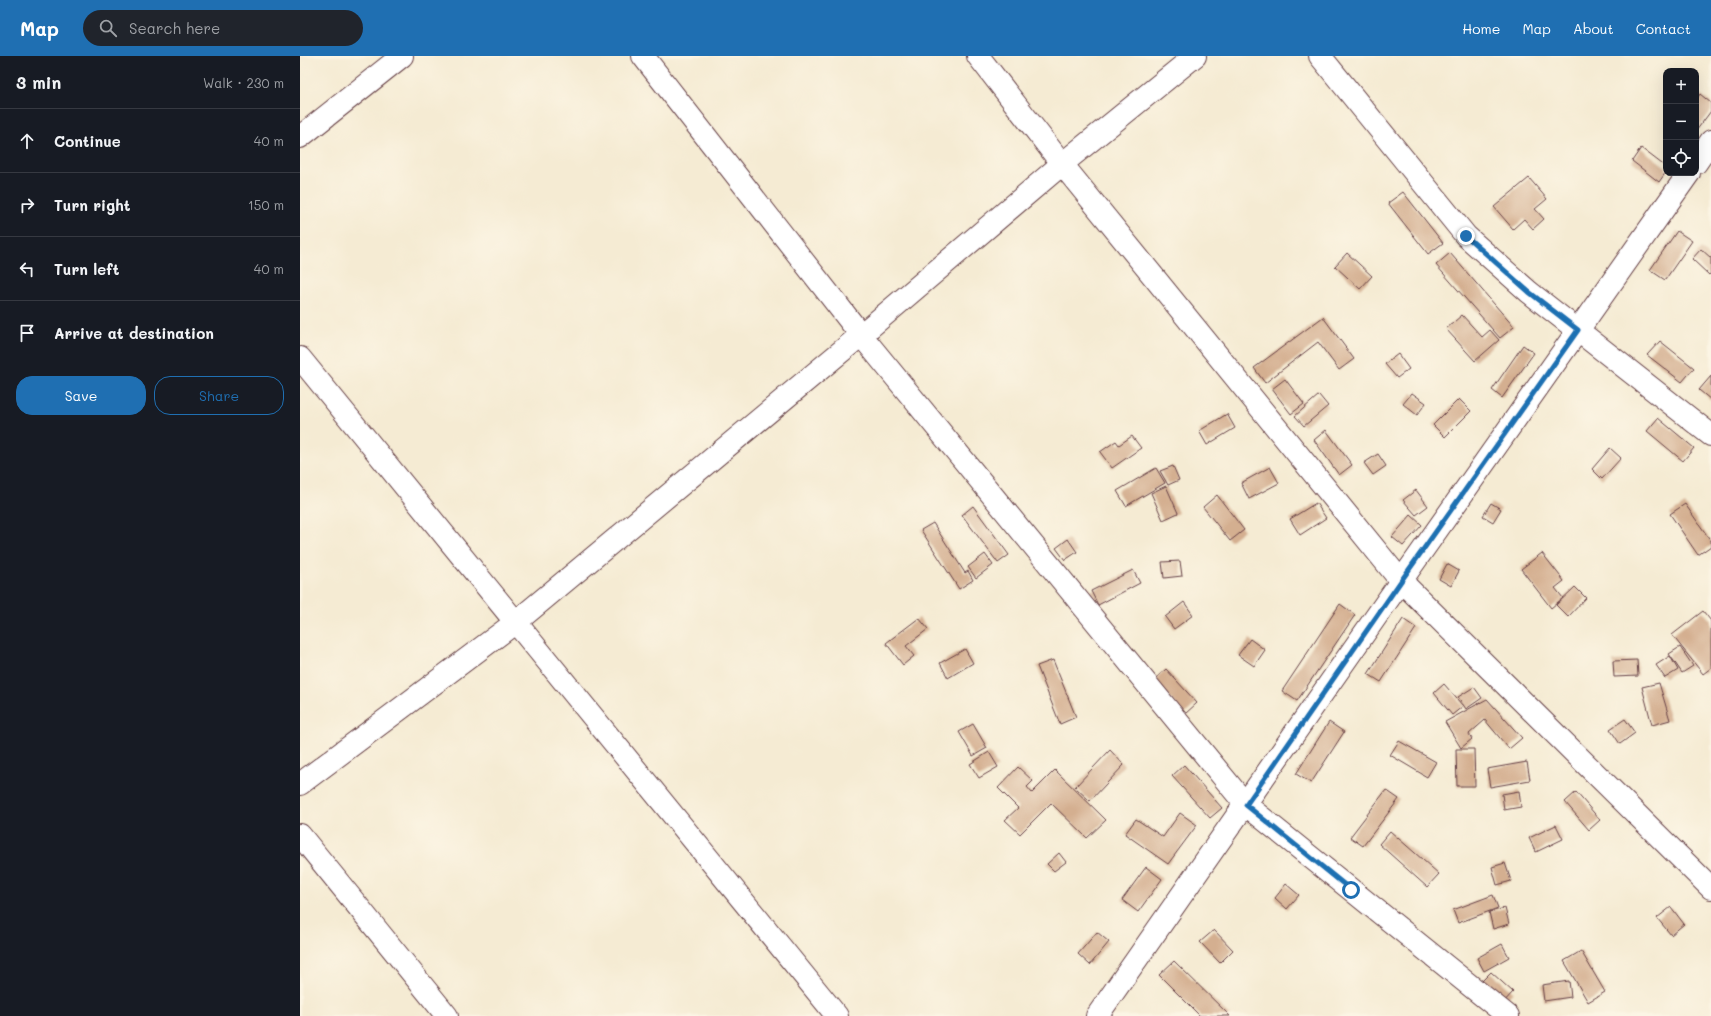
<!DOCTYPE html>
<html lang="en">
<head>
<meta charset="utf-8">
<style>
  body { margin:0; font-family:Mali,sans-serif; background:#20242c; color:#f1f3f6 }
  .controls { position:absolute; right:12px; top:12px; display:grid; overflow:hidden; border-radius:8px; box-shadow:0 4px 16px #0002 }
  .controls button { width:36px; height:36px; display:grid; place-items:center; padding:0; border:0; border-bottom:1px solid #363941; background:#171b24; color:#f1f3f6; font:20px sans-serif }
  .stop { position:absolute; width:12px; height:12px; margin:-9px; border:3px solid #1f6fb2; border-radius:50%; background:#fff }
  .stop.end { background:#1f6fb2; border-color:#fff; box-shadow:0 1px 4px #0008 }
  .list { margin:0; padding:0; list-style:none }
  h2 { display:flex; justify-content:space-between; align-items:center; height:52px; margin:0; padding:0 16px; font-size:17px }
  h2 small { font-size:13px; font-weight:400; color:#9ea1a6 }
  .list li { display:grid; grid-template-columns:26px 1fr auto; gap:12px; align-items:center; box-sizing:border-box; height:64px; padding:0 16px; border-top:1px solid #363941 }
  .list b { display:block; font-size:15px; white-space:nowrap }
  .list em { font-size:13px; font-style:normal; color:#9ea1a6 }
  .actions { display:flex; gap:8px; padding:12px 16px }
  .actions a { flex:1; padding:9px 0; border:1px solid #1f6fb2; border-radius:16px; text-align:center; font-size:14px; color:#1f6fb2 }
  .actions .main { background:#1f6fb2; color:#fff }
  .icon { flex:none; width:22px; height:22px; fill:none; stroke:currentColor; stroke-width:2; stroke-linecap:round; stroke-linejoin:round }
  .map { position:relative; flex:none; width:1411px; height:960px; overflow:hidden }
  header { display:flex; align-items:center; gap:24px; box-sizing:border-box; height:56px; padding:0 20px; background:#1f6fb2; color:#fff }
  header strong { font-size:19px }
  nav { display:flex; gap:22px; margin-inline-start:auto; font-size:14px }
  .search { width:280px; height:36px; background:#20242c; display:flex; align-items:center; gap:10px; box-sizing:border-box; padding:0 14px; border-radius:22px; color:#9ea1a6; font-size:15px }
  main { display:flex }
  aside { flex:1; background:#171b24 }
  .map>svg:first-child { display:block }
  .building { fill:#d4af90 }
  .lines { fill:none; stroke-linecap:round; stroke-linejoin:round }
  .street-casing { stroke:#643e44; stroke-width:24 }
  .street { stroke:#fff; stroke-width:22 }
  .route { stroke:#1f6fb2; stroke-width:5 }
</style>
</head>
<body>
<header>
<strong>Map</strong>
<div class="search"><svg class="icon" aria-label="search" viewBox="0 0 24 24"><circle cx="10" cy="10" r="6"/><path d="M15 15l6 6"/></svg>Search here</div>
<nav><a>Home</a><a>Map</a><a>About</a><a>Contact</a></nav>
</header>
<main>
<aside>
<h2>3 min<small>Walk · 230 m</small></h2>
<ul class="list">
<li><svg class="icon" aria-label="ahead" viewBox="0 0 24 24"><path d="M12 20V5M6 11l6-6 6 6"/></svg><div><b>Continue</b></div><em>40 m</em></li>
<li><svg class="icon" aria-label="right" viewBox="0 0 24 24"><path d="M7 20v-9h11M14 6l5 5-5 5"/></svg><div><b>Turn right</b></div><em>150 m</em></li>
<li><svg class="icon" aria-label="left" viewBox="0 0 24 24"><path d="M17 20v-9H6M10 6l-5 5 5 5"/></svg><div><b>Turn left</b></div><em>40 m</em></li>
<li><svg class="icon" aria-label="arrive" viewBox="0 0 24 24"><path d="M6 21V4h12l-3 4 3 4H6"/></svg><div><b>Arrive at destination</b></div></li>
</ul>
<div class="actions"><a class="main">Save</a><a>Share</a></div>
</aside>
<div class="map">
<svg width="1411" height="960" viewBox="0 0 1411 960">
  <rect width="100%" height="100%" fill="#fcf5e5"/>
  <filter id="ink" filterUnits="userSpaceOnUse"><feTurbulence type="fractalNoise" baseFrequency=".025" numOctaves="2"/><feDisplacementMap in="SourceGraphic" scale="8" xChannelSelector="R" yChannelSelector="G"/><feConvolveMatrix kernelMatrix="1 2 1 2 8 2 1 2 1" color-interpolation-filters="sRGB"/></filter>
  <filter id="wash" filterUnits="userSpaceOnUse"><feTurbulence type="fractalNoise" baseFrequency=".012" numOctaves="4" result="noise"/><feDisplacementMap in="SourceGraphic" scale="16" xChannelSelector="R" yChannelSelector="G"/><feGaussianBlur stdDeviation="0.9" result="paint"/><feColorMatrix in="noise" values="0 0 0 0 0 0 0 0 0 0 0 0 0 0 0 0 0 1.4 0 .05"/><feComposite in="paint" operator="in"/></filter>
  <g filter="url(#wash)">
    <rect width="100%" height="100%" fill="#f5ebd3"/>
    <g id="blocks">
      <g class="building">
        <polygon points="1400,38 1411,47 1411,55 1396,75 1396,44"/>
        <polygon points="1341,92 1366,111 1366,116 1359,126 1332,105"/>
        <polygon points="1229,122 1247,143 1235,153 1244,163 1233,173 1224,163 1213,173 1194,151"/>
        <polygon points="1103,136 1143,187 1128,198 1088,147"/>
        <polygon points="1377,175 1392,185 1365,224 1350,214"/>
        <polygon points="1401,193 1411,202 1411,217 1409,219 1392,203"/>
        <polygon points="1047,197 1072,220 1060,233 1035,210"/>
        <polygon points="1150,197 1214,271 1200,282 1136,209"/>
        <polygon points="1162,259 1182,281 1190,274 1199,284 1175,305 1146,273"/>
        <polygon points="1023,261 1054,303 1039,314 1018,286 965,327 954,312"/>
        <polygon points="1360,285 1394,312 1382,326 1347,299"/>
        <polygon points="1223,289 1234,297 1202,342 1192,334"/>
        <polygon points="1098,298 1109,313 1097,322 1085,308"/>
        <polygon points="1411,320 1411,344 1399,334"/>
        <polygon points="985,323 1004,348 991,358 972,333"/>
        <polygon points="1112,337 1126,347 1117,359 1103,348"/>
        <polygon points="1019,339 1028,350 1004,370 995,360"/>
        <polygon points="1159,343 1171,355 1145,381 1133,369"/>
        <polygon points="927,358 935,372 907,389 899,375"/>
        <polygon points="1358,362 1394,392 1383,405 1347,375"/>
        <polygon points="1026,374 1052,409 1039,419 1014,384"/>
        <polygon points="832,380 841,392 812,412 800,396 816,385 819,389"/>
        <polygon points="1310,392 1321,402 1302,423 1292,413"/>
        <polygon points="1078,398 1086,410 1073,419 1064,407"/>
        <polygon points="873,410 879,424 868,429 860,415"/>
        <polygon points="970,411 979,427 949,443 941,427"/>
        <polygon points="856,412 865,427 826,450 817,435"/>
        <polygon points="866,430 878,457 863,464 851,437"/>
        <polygon points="1116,434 1128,450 1116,459 1103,444"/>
        <polygon points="917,439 944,474 930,485 903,451"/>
        <polygon points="1016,447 1026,462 1000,479 990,463"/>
        <polygon points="1191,447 1201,453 1193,466 1183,460"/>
        <polygon points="1385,448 1411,485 1411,490 1398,499 1370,458"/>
        <polygon points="673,450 709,499 698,507 662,459"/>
        <polygon points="1111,459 1122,469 1103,490 1092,481"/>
        <polygon points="633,467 665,517 668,515 673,524 659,533 621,474"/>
        <polygon points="768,483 777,496 765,504 756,492"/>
        <polygon points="1242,497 1264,525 1255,532 1263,542 1251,552 1221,513"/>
        <polygon points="685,498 693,509 676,522 668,511"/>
        <polygon points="880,505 882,520 864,522 862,506"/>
        <polygon points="1147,508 1159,515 1151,530 1139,523"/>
        <polygon points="833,514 840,527 798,549 791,535"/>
        <polygon points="1275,531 1286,542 1268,561 1256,549"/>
        <polygon points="884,546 893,559 874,573 865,561"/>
        <polygon points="1040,548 1055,559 997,645 982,635"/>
        <polygon points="1403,555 1411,565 1411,612 1403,618 1372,579"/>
        <polygon points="619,562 628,573 606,590 614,600 603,609 586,587"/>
        <polygon points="1103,563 1116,572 1081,626 1068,618"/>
        <polygon points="950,583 965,594 954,610 938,599"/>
        <polygon points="1380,591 1393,610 1382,617 1369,598"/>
        <polygon points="665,593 673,607 648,622 640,607"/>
        <polygon points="1370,600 1378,614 1365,622 1356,609"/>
        <polygon points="753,604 776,661 760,668 737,610"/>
        <polygon points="1337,604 1338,620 1314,621 1313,605"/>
        <polygon points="866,613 897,647 885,658 853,625"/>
        <polygon points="1359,627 1370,664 1352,669 1342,631"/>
        <polygon points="1144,628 1163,650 1152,659 1134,637"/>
        <polygon points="1174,631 1182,642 1166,653 1158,641"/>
        <polygon points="1187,643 1222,682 1209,693 1185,664 1169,678 1172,683 1161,692 1145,666"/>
        <polygon points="1325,663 1335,677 1320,688 1310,673"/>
        <polygon points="1029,666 1044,676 1011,727 996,718"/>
        <polygon points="673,668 687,692 673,700 659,676"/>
        <polygon points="1099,685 1136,706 1127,721 1090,699"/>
        <polygon points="1156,693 1174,693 1175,730 1157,730"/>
        <polygon points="810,694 824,709 790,745 775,731"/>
        <polygon points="689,696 698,711 679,722 670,708"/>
        <polygon points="1227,706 1230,724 1190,731 1187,713"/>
        <polygon points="884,709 922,752 910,762 872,720"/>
        <polygon points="718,711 733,725 727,731 732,737 755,714 806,764 787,782 751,747 720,778 705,764 718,752 698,732"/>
        <polygon points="1086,734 1099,743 1063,790 1050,781"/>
        <polygon points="1219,735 1221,751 1204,754 1202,738"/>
        <polygon points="1276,736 1300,764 1289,774 1265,746"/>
        <polygon points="880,757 897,769 868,808 825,778 836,763 863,781"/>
        <polygon points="1256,769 1263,783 1236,796 1229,782"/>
        <polygon points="1090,775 1139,818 1127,831 1079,788"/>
        <polygon points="759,797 766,806 754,815 747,808"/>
        <polygon points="1205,807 1211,825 1197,829 1192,811"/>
        <polygon points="846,811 862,823 838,856 822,844"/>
        <polygon points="986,828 999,839 987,853 975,842"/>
        <polygon points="1193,839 1198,852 1158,867 1153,854"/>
        <polygon points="1371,851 1384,868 1371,879 1357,862"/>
        <polygon points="1205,852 1209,868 1193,873 1189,856"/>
        <polygon points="914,874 933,894 920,907 900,886"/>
        <polygon points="797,876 809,886 790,909 778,898"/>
        <polygon points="1202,888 1209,901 1184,915 1177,902"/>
        <polygon points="1281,895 1305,936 1288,946 1264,905"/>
        <polygon points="874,905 930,960 900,960 859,919"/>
        <polygon points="1191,916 1213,936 1202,948 1180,927"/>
        <polygon points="1269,925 1271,941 1244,945 1242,929"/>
      </g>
    </g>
  </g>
  <g filter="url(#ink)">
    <use href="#blocks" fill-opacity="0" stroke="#643e44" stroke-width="1"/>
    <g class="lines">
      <defs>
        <g id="street">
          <polyline points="343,0 561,279 946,749 1208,960"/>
          <polyline points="678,0 762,108 1101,525 1411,832"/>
          <polyline points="1020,0 1166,180 1229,236 1411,379"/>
          <polyline points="0,81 102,0"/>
          <polyline points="1396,107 1411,85"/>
          <polyline points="0,302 537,960"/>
          <polyline points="0,728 216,566 561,279 762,108 895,0"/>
          <polyline points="0,779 147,960"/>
          <polyline points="797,960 1101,525 1389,117"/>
        </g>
      </defs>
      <use href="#street" class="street-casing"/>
      <use href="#street" class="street"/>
    </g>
  </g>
  <g class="lines" filter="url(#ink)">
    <polyline class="route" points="1051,834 946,749 1101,525 1278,274 1229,236 1166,180"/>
  </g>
</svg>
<div class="controls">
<button>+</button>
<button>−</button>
<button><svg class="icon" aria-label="locate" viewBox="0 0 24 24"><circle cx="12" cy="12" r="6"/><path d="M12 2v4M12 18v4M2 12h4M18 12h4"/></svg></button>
</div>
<div class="stop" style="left:1051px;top:834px"></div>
<div class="stop end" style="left:1166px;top:180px"></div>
</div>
</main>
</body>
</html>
